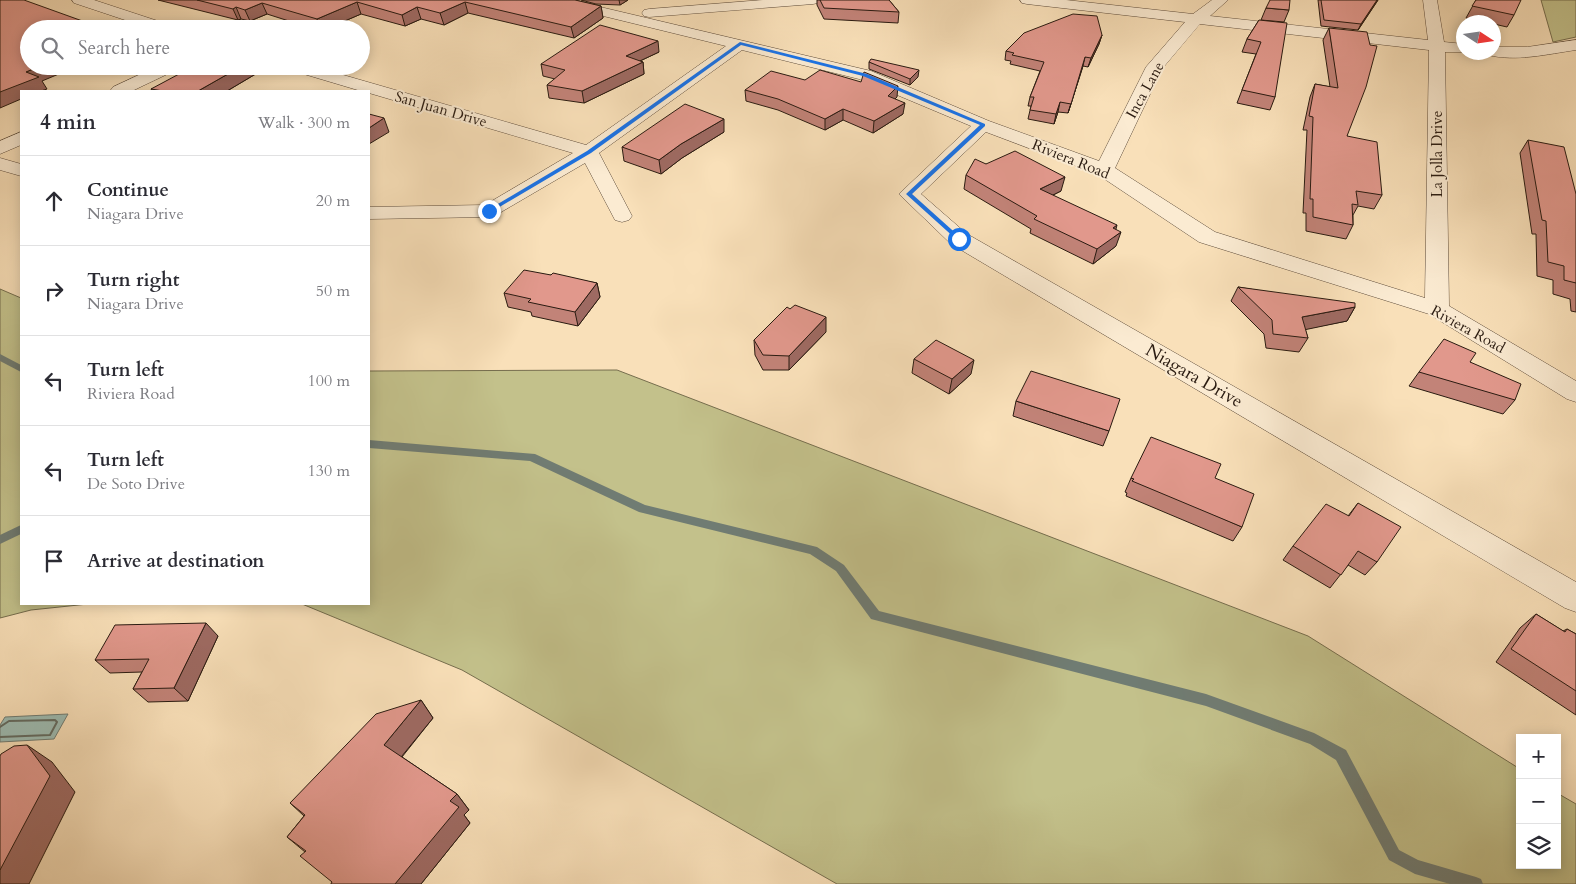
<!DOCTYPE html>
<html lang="en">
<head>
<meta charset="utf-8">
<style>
  body { margin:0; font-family:Cardo,serif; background:#f7f7f7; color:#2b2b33 }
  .controls { position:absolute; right:15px; bottom:15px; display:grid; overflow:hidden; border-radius:0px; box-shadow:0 2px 12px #0003 }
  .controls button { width:45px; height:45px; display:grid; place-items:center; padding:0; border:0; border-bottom:1px solid #e1e1e2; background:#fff; color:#2b2b33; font:25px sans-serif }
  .compass { position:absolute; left:1456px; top:15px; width:45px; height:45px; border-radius:50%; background:#fff; box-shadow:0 2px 12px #0003; rotate:102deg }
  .stop { position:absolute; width:15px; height:15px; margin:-11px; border:4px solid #1a73e8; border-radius:50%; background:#fff }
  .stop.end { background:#1a73e8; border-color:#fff; box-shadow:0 1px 5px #0008 }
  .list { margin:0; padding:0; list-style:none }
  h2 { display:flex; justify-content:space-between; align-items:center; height:65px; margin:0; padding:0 20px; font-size:21px }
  h2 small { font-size:16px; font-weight:400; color:#7c7c81 }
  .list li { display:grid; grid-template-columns:32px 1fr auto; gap:15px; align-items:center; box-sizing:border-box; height:90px; padding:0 20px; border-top:1px solid #e1e1e2 }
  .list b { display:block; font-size:19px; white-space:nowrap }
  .list p { margin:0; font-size:16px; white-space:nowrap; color:#7c7c81 }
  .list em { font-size:16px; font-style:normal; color:#7c7c81 }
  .icon { flex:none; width:28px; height:28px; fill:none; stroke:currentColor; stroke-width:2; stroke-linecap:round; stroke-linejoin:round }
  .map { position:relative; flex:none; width:1576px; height:884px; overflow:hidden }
  .search { position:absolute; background:#fff; box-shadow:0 2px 12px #0003; left:20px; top:20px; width:350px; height:55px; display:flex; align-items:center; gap:12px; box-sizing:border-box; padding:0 18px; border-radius:28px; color:#7c7c81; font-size:19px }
  .panel { position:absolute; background:#fff; box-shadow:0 2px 12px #0003; left:20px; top:90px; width:350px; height:515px; border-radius:0px }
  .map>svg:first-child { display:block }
  .green { fill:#c3c18b; stroke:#766e4e }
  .water { fill:#9ebdb4; stroke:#707c73 }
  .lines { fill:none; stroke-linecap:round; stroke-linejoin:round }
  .shore { stroke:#646c62; stroke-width:2 }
  .stream { fill:#707c73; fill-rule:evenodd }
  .minor-casing { stroke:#5e4c3b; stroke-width:1 }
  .minor { fill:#fbebd2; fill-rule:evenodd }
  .wall { fill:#c28378; stroke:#2a1b11 }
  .shaded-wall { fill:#9e6a62; stroke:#2a1b11 }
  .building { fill:#e1988c; stroke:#2a1b11 }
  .route { fill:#1a73e8 }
  .labels { text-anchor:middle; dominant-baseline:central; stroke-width:4; stroke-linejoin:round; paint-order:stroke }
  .far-street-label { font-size:15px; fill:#2a1b11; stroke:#fbebd2 }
  .street-label { font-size:18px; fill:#2a1b11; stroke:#fbebd2 }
</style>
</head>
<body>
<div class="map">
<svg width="1576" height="884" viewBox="0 0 1576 884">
  <rect width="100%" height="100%" fill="#f9e0b9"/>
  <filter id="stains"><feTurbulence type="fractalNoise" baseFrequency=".004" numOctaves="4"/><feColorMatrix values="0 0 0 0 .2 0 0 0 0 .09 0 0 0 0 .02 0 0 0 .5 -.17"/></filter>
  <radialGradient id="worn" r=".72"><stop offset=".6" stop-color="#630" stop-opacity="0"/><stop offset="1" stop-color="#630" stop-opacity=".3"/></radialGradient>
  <g class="green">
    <polygon points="1541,0 1576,0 1576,37 1553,42"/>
    <polygon points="0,289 21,298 21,604 88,604 31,610 0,618"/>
    <polygon points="617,370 1308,636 1520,769 1520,865 1557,865 1557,793 1576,804 1576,884 837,884 462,670 302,604 369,604 369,371"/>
  </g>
  <polygon class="water" points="68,714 54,739 0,742 0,725 5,717"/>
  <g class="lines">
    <polyline class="shore" points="0,727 9,721 55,720 57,722 50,735 0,737"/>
    <g class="stream">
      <polygon points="0,354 21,365 21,372 0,361"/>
      <polygon points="369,440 535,454 645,505 817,547 844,565 879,611 1206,694 1314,733 1346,750 1399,850 1418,860 1476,877 1481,879 1483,884 1450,884 1415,874 1389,860 1336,760 1310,744 1206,706 871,619 836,571 810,554 639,512 530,461 369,448"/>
      <polygon points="21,525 21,534 0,544 0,535"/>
    </g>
    <defs>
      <g id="minor">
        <polygon points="72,0 94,0 173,26 176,29 152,29 74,3"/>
        <polygon points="763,0 820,0 818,3 813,4 649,17 644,16 642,13 644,10 649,9"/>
        <path d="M1020,0H1066L1193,14L1212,0H1228L1210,16L1428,40L1423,0H1437L1444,42L1464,44V52H1469H1445L1449,306L1576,381V402L1567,399L1429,314L1199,242L1097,174L986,132L921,194L967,234L1576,582V612L1565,608L951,244L899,194L971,126L859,79L742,50L599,153L632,216L629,220L622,222L615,220L585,163L496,215L489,217L369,219V207L485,205L573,153L369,93V91H361L287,69L285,66H312L586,145L726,46L591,13L589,10L591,7L596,6L871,71L989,121L1099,161L1146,67L1185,22L1027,4L1022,3ZM1200,24L1429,50L1425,298L1215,232L1115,168L1162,69Z"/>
        <path d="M1576,40V50C1548,54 1516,62 1488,55L1486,52H1494V47H1527Z"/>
        <polygon points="158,66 180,66 178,69 132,91 110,91 113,87"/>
        <polygon points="21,132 21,145 0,154 0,141"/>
        <polygon points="0,158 21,164 21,176 0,170"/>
      </g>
    </defs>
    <use href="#minor" class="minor-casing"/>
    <use href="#minor" class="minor"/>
  </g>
  <g class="wall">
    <polygon points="158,0 575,0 601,6 603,18 574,38 468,13 444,25 421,19 405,26 361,14 326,29 314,29 267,14 250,21 241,19 238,20"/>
    <polygon points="581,0 628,0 620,5 596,4"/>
    <polygon points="817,0 889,0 899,12 898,23 824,19 817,5"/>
    <polygon points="1318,0 1378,0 1358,30 1321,26"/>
    <polygon points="1476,0 1514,15 1507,27 1494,24 1494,22 1487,22 1466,18"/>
    <polygon points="1266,8 1289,10 1284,22 1261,20"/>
    <polygon points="1259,20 1275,97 1270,110 1237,103 1256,54 1242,52 1247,39"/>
    <polygon points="1329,28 1347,136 1382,195 1374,209 1358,206 1353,215 1353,225 1346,239 1306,231 1306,213 1303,213 1307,130 1303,130 1310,97 1315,84 1330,87 1323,40"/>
    <polygon points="1102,35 1099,44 1088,67 1083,66 1068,113 1058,112 1054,124 1028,119 1031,106 1028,106 1030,97 1040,71 1010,64 1011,61 1005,60 1006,51"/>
    <polygon points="659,52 640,61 643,62 644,74 584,103 549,98 547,85 555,79 543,76 541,64"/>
    <polygon points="869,62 918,77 910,85 869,69"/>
    <polygon points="259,72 227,91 152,91 151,89"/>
    <polygon points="745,90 897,97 895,99 903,114 873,133 843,120 825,130 778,110 746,101"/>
    <polygon points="724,132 682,158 661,174 624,161 622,147"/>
    <polygon points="1528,140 1576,194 1576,312 1571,311 1570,299 1553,294 1553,280 1537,276 1536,234 1532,234 1520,153"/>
    <polygon points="986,164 1061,191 1053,195 1116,246 1093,264 1030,233 1031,229 964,189 966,175"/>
    <polygon points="551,275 597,283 600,297 578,326 532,316 531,312 508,307 504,293"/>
    <polygon points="1238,287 1355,307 1347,321 1305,329 1308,338 1299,352 1266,348 1264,334 1231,301"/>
    <polygon points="790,309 826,332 789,370 763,370 755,355 754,340"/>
    <polygon points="914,359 971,374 949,394 912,373"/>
    <polygon points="1470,362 1515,400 1503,414 1409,386 1419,372"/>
    <polygon points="1016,401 1109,431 1103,446 1013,416"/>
    <polygon points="1131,478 1242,527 1233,541 1126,496 1127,493 1125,492"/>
    <polygon points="1358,503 1377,562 1365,575 1348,565 1330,588 1283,560 1293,546 1348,516"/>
    <polygon points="1536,614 1563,631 1567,629 1576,634 1576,715 1496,662 1520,628"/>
    <polygon points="218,636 188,701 148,702 133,689 142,672 110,673 95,660"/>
    <polygon points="421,700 433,718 402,757 457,794 469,810 464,815 470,823 421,884 331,884 332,882 305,852 287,837 304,816 290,803"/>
  </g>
  <g class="shaded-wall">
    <polygon points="619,0 628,0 620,5"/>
    <polygon points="1377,0 1378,0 1358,30 1361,24"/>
    <polygon points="357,2 361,14 326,29 320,29 317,19"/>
    <polygon points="465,2 468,13 444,25 440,13"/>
    <polygon points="262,3 267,14 250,21 245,10"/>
    <polygon points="601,6 603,18 574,38 571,27"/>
    <polygon points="236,7 241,19 238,20 233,9"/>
    <polygon points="417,7 421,19 405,26 402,15"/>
    <polygon points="88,23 91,29 71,29"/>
    <polygon points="1102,35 1099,44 1088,67 1091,58"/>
    <polygon points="658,41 659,52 627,67 626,56"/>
    <polygon points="1085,57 1083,66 1068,113 1071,104"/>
    <polygon points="643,62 644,74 584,103 582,91"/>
    <polygon points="40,66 78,66 42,81 47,89 41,91 21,91 21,99 0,108 0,92 26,72"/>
    <polygon points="242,66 256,66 259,72 227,91 198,91"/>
    <polygon points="919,70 918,77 910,85 910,79"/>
    <polygon points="898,86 897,97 887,107 888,96"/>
    <polygon points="1060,102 1058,112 1054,124 1056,114"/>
    <polygon points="905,103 903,114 873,133 874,121"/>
    <polygon points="843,109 843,120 825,130 825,119"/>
    <polygon points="384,118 389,132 369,144 369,128"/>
    <polygon points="724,119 724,132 682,158 661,174 659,160 681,144"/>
    <polygon points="1065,177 1061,191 1037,203 1040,189"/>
    <polygon points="1117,225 1114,237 1121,232 1116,246 1093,264 1097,249 1113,228"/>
    <polygon points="597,283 600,297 578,326 575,312"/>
    <polygon points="1355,307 1347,321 1294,332 1302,317"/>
    <polygon points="826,317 826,332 789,370 789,356"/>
    <polygon points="974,360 971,374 949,394 952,379"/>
    <polygon points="206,623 218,636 188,701 174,688"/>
    <polygon points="421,700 433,718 397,762 384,745"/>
    <polygon points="27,745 52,762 75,792 29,884 0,884 0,870"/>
    <polygon points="457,794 469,810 464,815 470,823 421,884 395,884 450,801"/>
  </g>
  <g class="building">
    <polygon points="0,0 24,0 88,23 71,29 29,29 29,66 40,66 26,72 39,77 0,92"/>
    <polygon points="197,0 575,0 601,6 571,27 465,2 440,13 417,7 402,15 357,2 317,19 262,3 245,10 236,7 233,9"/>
    <polygon points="820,0 889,0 899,12 824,8"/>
    <polygon points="1270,0 1290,0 1289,10 1266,8"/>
    <polygon points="1321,0 1377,0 1361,24 1324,20"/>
    <polygon points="1476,0 1521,0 1514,15 1472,6"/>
    <polygon points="1073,14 1097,16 1102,35 1091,58 1085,57 1071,104 1060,102 1056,114 1030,110 1034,97 1030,97 1044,62 1012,55 1014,53 1006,51 1024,33"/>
    <polygon points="1259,20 1287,23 1275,97 1242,90 1261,42 1247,39"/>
    <polygon points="600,25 658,41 626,56 643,62 582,91 547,85 565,70 541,64"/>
    <polygon points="1329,28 1367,32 1370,45 1377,46 1366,87 1347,136 1377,142 1382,195 1356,191 1358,205 1352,204 1353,225 1313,217 1313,199 1310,199 1313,117 1309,116 1315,84 1338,88"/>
    <polygon points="871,59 919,70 910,79 869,62"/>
    <polygon points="194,66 242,66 198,91 163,91 151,89"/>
    <polygon points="820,70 861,82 864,72 898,86 888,96 905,103 874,121 843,109 825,119 778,99 745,90 771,71 805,80"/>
    <polygon points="685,104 724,119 681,144 659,160 622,147"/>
    <polygon points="369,114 384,118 369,128"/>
    <polygon points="1528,140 1564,147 1576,194 1576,283 1564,280 1564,266 1548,262 1546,221 1542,220"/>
    <polygon points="1015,151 1065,177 1040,189 1117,225 1113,228 1121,232 1097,249 1034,219 1037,216 966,175 975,159 986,164"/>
    <polygon points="524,270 551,275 553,273 597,283 575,312 528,302 531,299 504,293"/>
    <polygon points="1238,287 1355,303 1355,307 1302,317 1308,338 1273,334 1272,320"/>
    <polygon points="795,305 826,317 789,356 763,355 754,340 787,307 790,309"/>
    <polygon points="1444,339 1476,353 1470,362 1521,384 1515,400 1419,372"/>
    <polygon points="936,340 974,360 952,379 914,359"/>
    <polygon points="1031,371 1120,399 1109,431 1016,401"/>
    <polygon points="1151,437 1221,464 1215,478 1254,494 1242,527 1132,481 1134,479 1131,478"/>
    <polygon points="1358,503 1401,527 1377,562 1358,551 1341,575 1293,546 1326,504 1349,516"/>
    <polygon points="1536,614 1565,632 1567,629 1576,634 1576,691 1511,649"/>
    <polygon points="206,623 174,688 133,689 149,659 95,660 115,625"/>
    <polygon points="421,700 384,745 457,794 450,801 459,807 395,884 331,884 332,882 300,856 306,851 287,837 305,815 290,803 376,714"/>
    <polygon points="27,745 50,776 0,870 0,756 1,754 14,746"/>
  </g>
  <polygon class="route" points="740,42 867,74 985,124 985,126 912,194 961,238 961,240 957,240 906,194 980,125 863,76 741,45 591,153 491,212 486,211 587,151"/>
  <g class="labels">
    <g class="far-street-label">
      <text transform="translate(1145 90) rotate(-61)">Inca Lane</text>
      <text transform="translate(441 109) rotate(16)">San Juan Drive</text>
      <text transform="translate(1437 154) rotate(-90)">La Jolla Drive</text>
      <text transform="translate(1071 159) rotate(22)">Riviera Road</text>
      <text transform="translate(1468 329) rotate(29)">Riviera Road</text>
    </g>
    <g class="street-label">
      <text transform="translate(1194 376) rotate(30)">Niagara Drive</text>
    </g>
  </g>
  <rect width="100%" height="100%" filter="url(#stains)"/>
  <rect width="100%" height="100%" fill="url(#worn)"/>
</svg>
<div class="controls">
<button>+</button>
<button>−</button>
<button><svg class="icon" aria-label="layers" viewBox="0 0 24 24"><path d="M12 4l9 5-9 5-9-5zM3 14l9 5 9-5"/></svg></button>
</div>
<svg class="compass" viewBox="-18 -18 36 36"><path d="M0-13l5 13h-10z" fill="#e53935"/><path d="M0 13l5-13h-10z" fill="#7c7c81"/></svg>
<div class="stop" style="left:959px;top:239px"></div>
<div class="stop end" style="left:489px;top:211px"></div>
<div class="search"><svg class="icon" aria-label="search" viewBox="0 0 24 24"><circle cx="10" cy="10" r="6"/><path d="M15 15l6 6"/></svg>Search here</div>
<section class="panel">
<h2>4 min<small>Walk · 300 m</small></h2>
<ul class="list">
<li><svg class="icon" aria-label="ahead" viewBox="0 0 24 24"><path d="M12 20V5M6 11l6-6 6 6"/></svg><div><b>Continue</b><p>Niagara Drive</p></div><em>20 m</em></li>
<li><svg class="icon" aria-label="right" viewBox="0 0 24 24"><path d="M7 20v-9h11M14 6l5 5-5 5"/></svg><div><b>Turn right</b><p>Niagara Drive</p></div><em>50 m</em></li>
<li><svg class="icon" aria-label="left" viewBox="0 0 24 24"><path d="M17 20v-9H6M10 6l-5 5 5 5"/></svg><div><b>Turn left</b><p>Riviera Road</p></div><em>100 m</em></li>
<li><svg class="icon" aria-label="left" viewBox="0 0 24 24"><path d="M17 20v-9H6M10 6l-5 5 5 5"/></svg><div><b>Turn left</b><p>De Soto Drive</p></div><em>130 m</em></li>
<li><svg class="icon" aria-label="arrive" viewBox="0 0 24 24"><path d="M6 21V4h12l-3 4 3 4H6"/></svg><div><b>Arrive at destination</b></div></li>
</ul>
</section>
</div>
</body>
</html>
